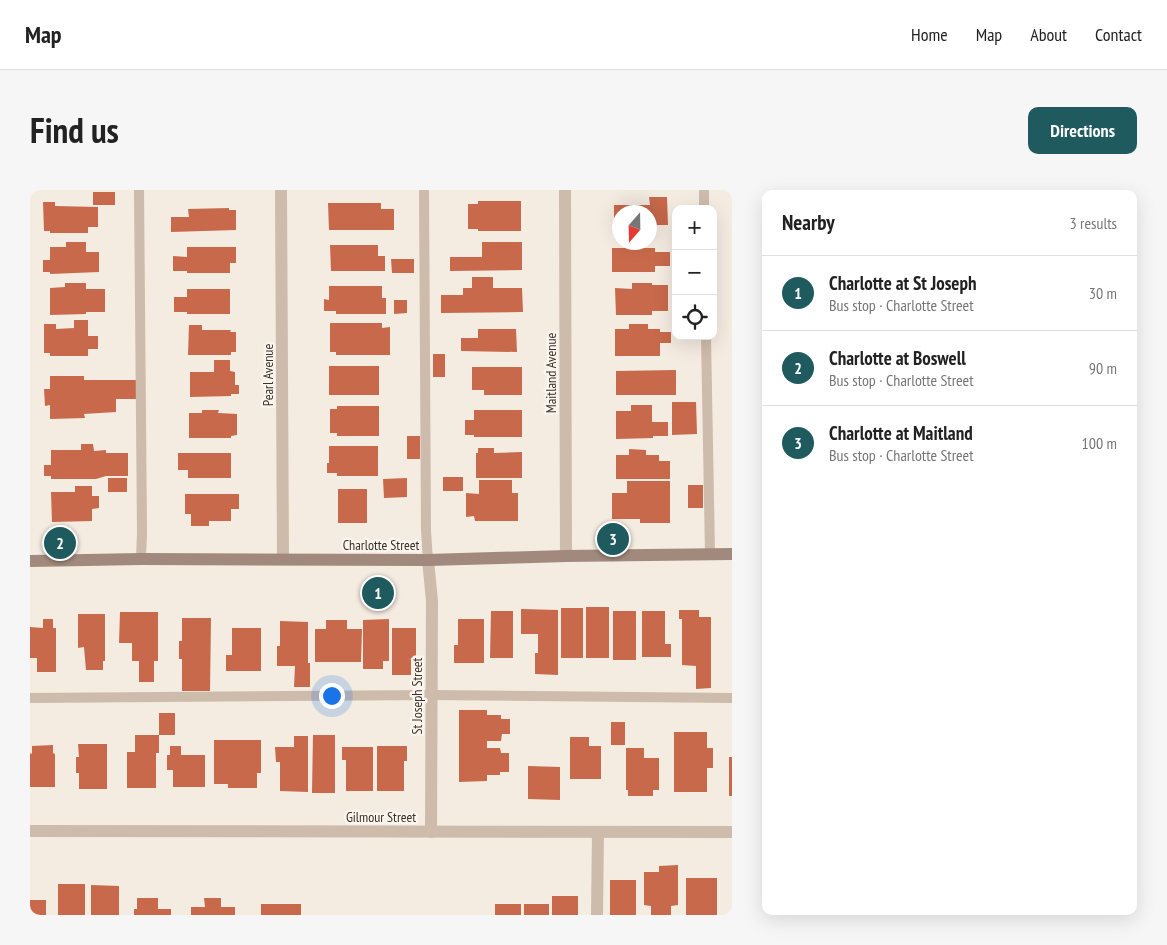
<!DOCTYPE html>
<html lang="en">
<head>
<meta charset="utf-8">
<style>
  body { margin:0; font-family:"PT Sans Narrow",sans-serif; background:#f6f6f6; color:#222 }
  .controls { position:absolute; right:15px; top:15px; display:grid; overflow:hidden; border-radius:10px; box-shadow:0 5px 20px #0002 }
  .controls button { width:45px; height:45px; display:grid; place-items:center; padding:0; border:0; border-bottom:1px solid #e0e0e0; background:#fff; color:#222; font:25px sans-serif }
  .compass { position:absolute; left:582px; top:15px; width:45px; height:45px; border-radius:50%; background:#fff; box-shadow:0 5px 20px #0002; rotate:200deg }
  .you { position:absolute; left:301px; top:505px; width:18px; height:18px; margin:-12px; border:4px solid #fff; border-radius:50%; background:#1a73e8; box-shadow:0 0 0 8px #1a73e833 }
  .badge { display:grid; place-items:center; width:32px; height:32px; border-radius:50%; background:#1f5a5e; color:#fff; font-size:16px; font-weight:700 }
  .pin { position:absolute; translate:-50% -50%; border:2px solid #fff; box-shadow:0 1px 5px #0006 }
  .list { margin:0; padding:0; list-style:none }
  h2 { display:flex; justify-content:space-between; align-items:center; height:65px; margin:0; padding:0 20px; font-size:21px }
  h2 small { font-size:16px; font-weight:400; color:#767676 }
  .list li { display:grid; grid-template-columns:32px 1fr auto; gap:15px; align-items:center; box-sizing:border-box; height:75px; padding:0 20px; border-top:1px solid #e0e0e0 }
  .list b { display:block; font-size:19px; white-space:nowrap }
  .list p { margin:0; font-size:16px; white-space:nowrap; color:#767676 }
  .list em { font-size:16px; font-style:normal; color:#767676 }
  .icon { flex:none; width:28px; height:28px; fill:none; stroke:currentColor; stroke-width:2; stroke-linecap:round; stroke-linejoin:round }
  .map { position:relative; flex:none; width:702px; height:725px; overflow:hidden; border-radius:10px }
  header { display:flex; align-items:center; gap:30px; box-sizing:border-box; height:70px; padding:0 25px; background:#fff; border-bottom:1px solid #e0e0e0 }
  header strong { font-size:24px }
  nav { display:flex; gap:28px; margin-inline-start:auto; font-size:18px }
  .intro { display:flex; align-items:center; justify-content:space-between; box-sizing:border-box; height:120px; padding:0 30px }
  h1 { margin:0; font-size:35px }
  .button { padding:12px 22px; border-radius:10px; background:#1f5a5e; color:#fff; font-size:18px; font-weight:700 }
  main { display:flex; gap:30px; padding:0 30px }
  aside { flex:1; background:#fff; border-radius:10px; box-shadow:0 5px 20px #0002 }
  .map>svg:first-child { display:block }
  .building { fill:#c8694b }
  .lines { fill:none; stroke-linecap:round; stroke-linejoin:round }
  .service { stroke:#cdbbac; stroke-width:10 }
  .minor { stroke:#cdbbac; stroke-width:12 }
  .secondary { stroke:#a18a7d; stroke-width:12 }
  .labels { text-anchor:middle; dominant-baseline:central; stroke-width:5; stroke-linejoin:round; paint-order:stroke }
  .street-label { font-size:14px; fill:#3b302b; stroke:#fbf5ee }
</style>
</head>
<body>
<header>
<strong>Map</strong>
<nav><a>Home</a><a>Map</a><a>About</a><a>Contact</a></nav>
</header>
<div class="intro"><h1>Find us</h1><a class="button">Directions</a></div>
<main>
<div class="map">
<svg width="702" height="725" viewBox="0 0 702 725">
  <rect width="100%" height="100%" fill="#f4ebe1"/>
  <g class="building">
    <rect x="63" y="2" width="22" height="13"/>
    <polygon points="619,7 637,7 638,35 622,35 622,41 620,42 620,22 590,22 590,42 584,42 584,15 620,15"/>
    <polygon points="448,11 491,11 491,41 448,41 448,39 438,39 438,14 448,14"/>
    <polygon points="13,12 25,12 25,16 68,17 68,37 58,37 58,43 20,43 20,41 14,41"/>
    <polygon points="298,13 351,13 351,19 364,19 364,40 299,40"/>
    <polygon points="199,18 199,20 206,20 206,40 141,42 141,27 159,27 158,19"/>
    <polygon points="36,52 56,52 56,62 69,62 69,82 20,84 20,82 13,82 13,70 20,70 20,57 36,57"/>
    <polygon points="452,52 492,52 492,80 420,81 420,67 452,67"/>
    <polygon points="300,55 348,55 348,66 355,66 355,81 301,81"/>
    <polygon points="157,57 206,57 206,73 200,73 200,83 157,83 157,81 143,81 143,66 157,67"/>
    <polygon points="582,58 625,58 625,62 640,62 640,76 625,76 625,82 582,82"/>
    <polygon points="361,69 384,69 384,83 362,83"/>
    <polygon points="442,87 463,87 463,98 492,98 493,122 411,123 411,105 433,105 433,98 442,98"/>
    <polygon points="35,93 56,93 56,99 75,99 75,122 56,122 56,124 20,125 20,98 35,97"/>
    <polygon points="602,93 622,93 622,95 638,95 638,121 622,121 622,125 586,125 585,98 602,99"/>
    <polygon points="299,96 352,96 352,108 356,108 356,124 306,124 306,121 294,121 294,109 299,110"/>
    <polygon points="157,99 200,99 200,124 157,124 157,122 144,122 144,107 157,107"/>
    <polygon points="364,110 377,110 377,123 364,124"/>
    <polygon points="44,130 58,130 58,146 68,146 68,159 58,159 58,166 20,166 20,163 14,163 14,134 26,134 26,139 44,138"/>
    <polygon points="300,133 352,133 352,138 360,137 360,165 306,165 306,162 300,162"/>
    <polygon points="599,134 618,134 618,139 630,139 630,142 641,142 641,153 630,153 630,166 585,166 585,139 599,139"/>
    <polygon points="159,135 172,135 172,140 201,140 200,142 206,142 206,162 201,162 201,165 158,165"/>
    <polygon points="448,139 486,139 487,162 431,161 431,148 448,148"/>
    <rect x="403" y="164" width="12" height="23"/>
    <polygon points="184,170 200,170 200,181 205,182 205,195 209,195 209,204 201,204 201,206 160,207 160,182 184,182"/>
    <rect x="299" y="176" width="50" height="29"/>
    <polygon points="442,177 492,177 492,205 454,205 454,200 442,200"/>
    <polygon points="646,180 646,205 586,205 586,181"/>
    <polygon points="20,186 54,186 54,190 106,190 106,209 86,209 86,222 54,224 55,228 20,229 20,215 15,216 14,199 20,199"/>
    <polygon points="642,212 666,212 667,244 642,245"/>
    <polygon points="601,215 622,215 622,232 638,232 638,246 623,246 623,248 586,249 586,221 601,221"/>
    <polygon points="307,216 349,216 349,246 307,246 307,243 300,243 300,219 307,219"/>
    <polygon points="172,220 189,220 188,223 207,224 207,245 201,246 201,248 159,248 159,223 172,223"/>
    <polygon points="444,220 492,220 492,247 444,247 444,245 435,245 435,230 444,230"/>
    <rect x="377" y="246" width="13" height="23"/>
    <polygon points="51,254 63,254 64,261 76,260 76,263 98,263 98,286 76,286 66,289 21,289 21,286 14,286 14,275 21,275 21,260 51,260"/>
    <polygon points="299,256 348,256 348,286 307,286 307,283 297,283 297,273 299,273"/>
    <polygon points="448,258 464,258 464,263 492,262 492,288 446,288 446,263 448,263"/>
    <polygon points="599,259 616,260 616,265 629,265 629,271 640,271 640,289 586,289 586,265 599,265"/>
    <polygon points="148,263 201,263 201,288 158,288 158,280 148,280"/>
    <rect x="413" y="287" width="20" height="14"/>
    <rect x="78" y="288" width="19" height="14"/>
    <polygon points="377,288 377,307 354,308 353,289"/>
    <polygon points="449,290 482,290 482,303 488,303 488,331 445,331 444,326 436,327 436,303 449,304"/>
    <polygon points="597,291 640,291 640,333 610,333 610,329 582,329 582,303 597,303"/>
    <rect x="658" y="295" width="15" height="23"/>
    <polygon points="45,296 62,296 62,306 69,306 69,318 62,319 62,331 22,332 21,302 45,302"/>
    <rect x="308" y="299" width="29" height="34"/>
    <polygon points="155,304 209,304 209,319 201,319 201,331 179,331 179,336 161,336 161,324 155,324"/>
    <rect x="556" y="417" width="23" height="51"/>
    <rect x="531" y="418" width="22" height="50"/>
    <polygon points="491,419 528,420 528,485 505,484 505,463 508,463 508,444 491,444"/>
    <polygon points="649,420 669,420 669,427 681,427 681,498 666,499 666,476 652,475 652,429 649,429"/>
    <polygon points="461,421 483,421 483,468 460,468"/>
    <rect x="583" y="421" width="23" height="49"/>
    <polygon points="612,421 635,421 635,454 641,454 641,467 612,467"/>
    <polygon points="90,422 128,422 128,471 124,471 124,492 109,492 109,471 102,471 102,453 89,453"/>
    <polygon points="48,424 75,424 75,471 73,471 73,480 56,480 54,457 48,458"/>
    <polygon points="152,428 181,428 180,501 152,501 152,469 149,469 149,451 152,451"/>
    <polygon points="13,429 23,429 23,438 26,438 26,482 7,482 7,468 0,468 0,437 13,438"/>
    <polygon points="359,429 359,471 353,471 353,479 333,479 333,430"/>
    <polygon points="428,429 454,429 454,473 424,473 424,455 428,455"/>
    <polygon points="296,430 317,430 317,439 332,439 331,472 285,472 285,439 296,439"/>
    <polygon points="250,431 278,432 278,473 280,473 280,497 264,497 265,476 247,476 247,456 250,456"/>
    <polygon points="202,438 231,438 231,481 196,481 196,465 202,465"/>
    <polygon points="362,438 386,438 386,471 381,471 381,485 362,485"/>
    <polygon points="429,520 457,520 457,525 471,525 471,529 480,529 480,544 472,544 471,551 457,551 457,558 470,558 471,563 479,563 479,582 470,582 470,585 457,585 457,591 429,592"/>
    <rect x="129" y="523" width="16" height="22"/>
    <rect x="581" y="532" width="14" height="23"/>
    <polygon points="644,542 677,542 677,558 683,558 683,578 677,578 677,602 644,602"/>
    <polygon points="105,545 129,545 129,563 126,563 126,598 97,598 97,562 105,562"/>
    <polygon points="283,545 305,545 305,603 282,603"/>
    <polygon points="264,546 278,546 278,602 250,601 250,572 246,572 245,557 264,557"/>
    <polygon points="540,547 559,547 559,556 571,556 571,589 540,589"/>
    <polygon points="184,550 231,550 231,583 227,583 227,598 198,598 198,594 184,594"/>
    <polygon points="48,554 77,554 77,599 49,599 49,583 46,583 46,567 49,567"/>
    <polygon points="23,555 23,563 25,564 25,597 0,597 0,563 2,564 2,556"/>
    <polygon points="140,556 151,556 151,565 175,565 175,597 143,597 143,580 137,580 137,565 140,565"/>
    <polygon points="347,556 377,556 377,571 374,571 374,601 347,601"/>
    <polygon points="312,557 343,557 343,601 316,601 316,570 312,570"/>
    <polygon points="596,558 614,558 614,568 629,568 629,600 623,600 623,606 598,606 598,600 596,600"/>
    <rect x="699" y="567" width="3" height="39"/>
    <polygon points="498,576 530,577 530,610 498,609"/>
    <polygon points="648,675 648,715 641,716 641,725 621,725 621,716 614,715 614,682 629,682 629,676"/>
    <rect x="656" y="688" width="31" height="37"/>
    <rect x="580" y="690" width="26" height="35"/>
    <rect x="28" y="694" width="27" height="31"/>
    <polygon points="61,695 89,696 89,725 61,725"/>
    <rect x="522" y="706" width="26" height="19"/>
    <polygon points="107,708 128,708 128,719 141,719 141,725 104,725 104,719 107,719"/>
    <polygon points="174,708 191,708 191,717 205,717 205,725 161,725 161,717 175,717"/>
    <rect x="0" y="710" width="16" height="15"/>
    <rect x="231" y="714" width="40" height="11"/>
    <rect x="465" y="714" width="26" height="11"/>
    <rect x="494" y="714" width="25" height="11"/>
  </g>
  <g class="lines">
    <g class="service">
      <polyline points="109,0 112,343 111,369"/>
      <polyline points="394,0 396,341 398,370"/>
      <polyline points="674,0 674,19"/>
      <polyline points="676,146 680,364"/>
      <polyline points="0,508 403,505 702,508"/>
    </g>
    <g class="minor">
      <polyline points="251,0 253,369"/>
      <polyline points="535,0 536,366"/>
      <polyline points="398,370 402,411 401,642"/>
      <polyline points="0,641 702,642"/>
      <polyline points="567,725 568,642"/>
    </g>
    <polyline class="secondary" points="0,371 111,369 398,370 536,366 702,364"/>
  </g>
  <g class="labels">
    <g class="street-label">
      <text transform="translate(521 183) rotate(-90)">Maitland Avenue</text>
      <text transform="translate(238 185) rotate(-90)">Pearl Avenue</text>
      <text x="351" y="355">Charlotte Street</text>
      <text transform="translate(387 506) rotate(-90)">St Joseph Street</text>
      <text x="351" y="627">Gilmour Street</text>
    </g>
  </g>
</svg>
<div class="controls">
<button>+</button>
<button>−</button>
<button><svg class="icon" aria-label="locate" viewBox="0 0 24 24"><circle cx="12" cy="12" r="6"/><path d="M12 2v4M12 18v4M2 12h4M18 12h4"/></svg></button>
</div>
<svg class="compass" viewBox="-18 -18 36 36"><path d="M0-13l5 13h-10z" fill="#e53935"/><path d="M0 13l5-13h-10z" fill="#767676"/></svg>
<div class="you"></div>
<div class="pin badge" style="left:348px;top:403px">1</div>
<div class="pin badge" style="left:30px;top:353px">2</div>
<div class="pin badge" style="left:583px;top:349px">3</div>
</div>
<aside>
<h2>Nearby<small>3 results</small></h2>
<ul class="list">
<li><span class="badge">1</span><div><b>Charlotte at St Joseph</b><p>Bus stop · Charlotte Street</p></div><em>30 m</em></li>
<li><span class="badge">2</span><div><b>Charlotte at Boswell</b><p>Bus stop · Charlotte Street</p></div><em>90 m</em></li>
<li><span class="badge">3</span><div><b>Charlotte at Maitland</b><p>Bus stop · Charlotte Street</p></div><em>100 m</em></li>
</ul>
</aside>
</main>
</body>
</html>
